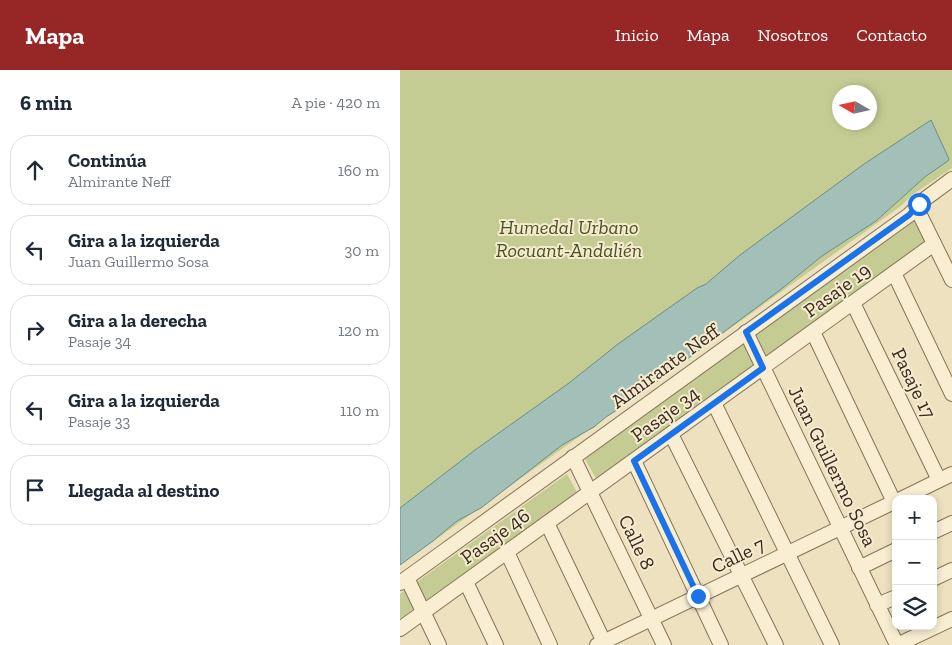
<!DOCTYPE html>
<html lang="es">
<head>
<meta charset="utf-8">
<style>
  body { margin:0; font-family:"Zilla Slab",serif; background:#f6f6f7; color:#1f2937 }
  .controls { position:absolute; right:15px; bottom:15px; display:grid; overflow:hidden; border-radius:10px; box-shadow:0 2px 8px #0003 }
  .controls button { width:45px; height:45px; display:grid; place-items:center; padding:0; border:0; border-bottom:1px solid #e0e1e3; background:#fff; color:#1f2937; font:25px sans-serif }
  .compass { position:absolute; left:432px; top:15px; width:45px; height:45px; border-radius:50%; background:#fff; box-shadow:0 2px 8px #0003; rotate:279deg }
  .stop { position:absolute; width:15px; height:15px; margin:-11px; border:4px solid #1a73e8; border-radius:50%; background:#fff }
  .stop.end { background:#1a73e8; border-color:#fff; box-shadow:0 1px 5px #0008 }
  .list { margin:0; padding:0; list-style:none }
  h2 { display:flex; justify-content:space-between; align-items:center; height:65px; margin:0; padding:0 20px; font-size:21px }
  h2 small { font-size:16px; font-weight:400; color:#747a83 }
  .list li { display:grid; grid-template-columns:32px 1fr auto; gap:15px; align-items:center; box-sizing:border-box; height:70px; margin:0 10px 10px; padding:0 10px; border:1px solid #e0e1e3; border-radius:20px }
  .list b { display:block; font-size:19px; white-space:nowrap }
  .list p { margin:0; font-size:16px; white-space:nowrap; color:#747a83 }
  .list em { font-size:16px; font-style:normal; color:#747a83 }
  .icon { flex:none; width:28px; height:28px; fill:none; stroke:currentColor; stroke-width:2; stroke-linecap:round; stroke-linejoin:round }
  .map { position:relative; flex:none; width:552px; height:575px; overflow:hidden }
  header { display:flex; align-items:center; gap:30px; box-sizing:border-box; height:70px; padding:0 25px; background:#972726; color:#fff }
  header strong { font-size:24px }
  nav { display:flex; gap:28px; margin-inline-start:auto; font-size:18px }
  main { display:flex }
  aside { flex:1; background:#fff }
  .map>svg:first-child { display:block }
  .green { fill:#c5cc93; fill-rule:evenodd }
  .water { fill:#a2c0b8; stroke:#6a8e85 }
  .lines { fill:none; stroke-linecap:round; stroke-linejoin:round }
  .minor-casing { stroke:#877257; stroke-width:16 }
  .minor { stroke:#f9eed2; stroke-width:14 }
  .route { stroke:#1a73e8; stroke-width:6 }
  .labels { text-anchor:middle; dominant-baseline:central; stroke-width:4; stroke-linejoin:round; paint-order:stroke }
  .park-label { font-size:20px; font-style:italic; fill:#465322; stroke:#f6ebcf }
  .street-label { font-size:20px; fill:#37291c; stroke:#f6ebcf }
</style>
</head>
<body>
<header>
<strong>Mapa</strong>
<nav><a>Inicio</a><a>Mapa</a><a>Nosotros</a><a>Contacto</a></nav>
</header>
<main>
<aside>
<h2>6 min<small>A pie · 420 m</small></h2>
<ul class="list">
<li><svg class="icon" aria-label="ahead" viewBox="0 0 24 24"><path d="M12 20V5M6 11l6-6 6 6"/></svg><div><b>Continúa</b><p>Almirante Neff</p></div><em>160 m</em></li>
<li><svg class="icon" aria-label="left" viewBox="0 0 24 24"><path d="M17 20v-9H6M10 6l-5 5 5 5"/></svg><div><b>Gira a la izquierda</b><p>Juan Guillermo Sosa</p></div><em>30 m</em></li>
<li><svg class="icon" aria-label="right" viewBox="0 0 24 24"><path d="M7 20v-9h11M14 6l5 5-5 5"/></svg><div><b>Gira a la derecha</b><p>Pasaje 34</p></div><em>120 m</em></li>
<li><svg class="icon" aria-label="left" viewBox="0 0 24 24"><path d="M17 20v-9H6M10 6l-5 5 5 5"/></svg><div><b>Gira a la izquierda</b><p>Pasaje 33</p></div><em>110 m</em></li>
<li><svg class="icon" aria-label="arrive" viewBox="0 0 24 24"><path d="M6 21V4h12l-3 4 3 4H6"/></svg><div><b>Llegada al destino</b></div></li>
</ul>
</aside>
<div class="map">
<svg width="552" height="575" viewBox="0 0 552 575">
  <rect width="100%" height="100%" fill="#eee1bf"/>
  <g class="green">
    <path d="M0,0H552V98L512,125L501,136L0,495ZM440,22H470V52H440Z"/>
    <polygon points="516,145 527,172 365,290 353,261"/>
    <polygon points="342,272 356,297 197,410 185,389"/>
    <polygon points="167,404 178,424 0,554 0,524"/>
  </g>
  <polygon class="water" points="531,50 549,89 548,91 526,106 476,151 422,186 380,220 231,331 206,347 194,357 162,375 81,438 57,451 33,471 0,495 0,438 75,380 169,313 218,274 297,218 306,214 340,185 464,94"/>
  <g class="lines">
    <defs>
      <g id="minor">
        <polyline points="516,137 552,210"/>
        <polyline points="494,203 552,324"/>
        <polyline points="453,233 539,410"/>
        <polyline points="346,262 497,575"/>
        <polyline points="413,262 494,432"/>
        <polyline points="314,333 432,575"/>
        <polyline points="271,364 376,575"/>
        <polyline points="173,387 264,575"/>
        <polyline points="234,391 321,575"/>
        <polyline points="501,429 552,404"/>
        <polyline points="147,453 204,572"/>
        <polyline points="533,462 552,453"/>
        <polyline points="107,482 150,575"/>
        <polyline points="459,498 496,480"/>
        <polyline points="7,508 39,575"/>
        <polyline points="533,509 552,500"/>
        <polyline points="66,512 96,575"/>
        <polyline points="0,513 509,145 525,129 552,109"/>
        <polyline points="477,535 496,527"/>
        <polyline points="0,559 534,174"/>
        <polyline points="197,575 496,431"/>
        <polyline points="497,575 552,549"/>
      </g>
    </defs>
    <use href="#minor" class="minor-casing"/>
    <use href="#minor" class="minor"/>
  </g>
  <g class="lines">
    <polyline class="route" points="298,526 234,391 363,298 346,262 509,145 519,134"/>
  </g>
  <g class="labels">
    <g class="park-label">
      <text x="169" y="157">Humedal Urbano<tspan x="169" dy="23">Rocuant-Andalién</tspan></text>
    </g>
    <g class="street-label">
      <text transform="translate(437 220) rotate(-36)">Pasaje 19</text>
      <text transform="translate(265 296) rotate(-36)">Almirante Neff</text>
      <text transform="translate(514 313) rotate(64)">Pasaje 17</text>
      <text transform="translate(265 344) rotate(-36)">Pasaje 34</text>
      <text transform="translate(433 396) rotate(64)">Juan Guillermo Sosa</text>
      <text transform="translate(95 466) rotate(-36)">Pasaje 46</text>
      <text transform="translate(237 472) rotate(64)">Calle 8</text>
      <text transform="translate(338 485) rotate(-26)">Calle 7</text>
    </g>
  </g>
</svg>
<div class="controls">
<button>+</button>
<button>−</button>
<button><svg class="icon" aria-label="layers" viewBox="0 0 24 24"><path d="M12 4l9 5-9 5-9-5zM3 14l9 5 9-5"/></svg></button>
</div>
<svg class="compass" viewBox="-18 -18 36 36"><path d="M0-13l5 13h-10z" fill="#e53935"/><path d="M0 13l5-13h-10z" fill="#747a83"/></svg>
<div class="stop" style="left:519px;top:134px"></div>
<div class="stop end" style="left:298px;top:526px"></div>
</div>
</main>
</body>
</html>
